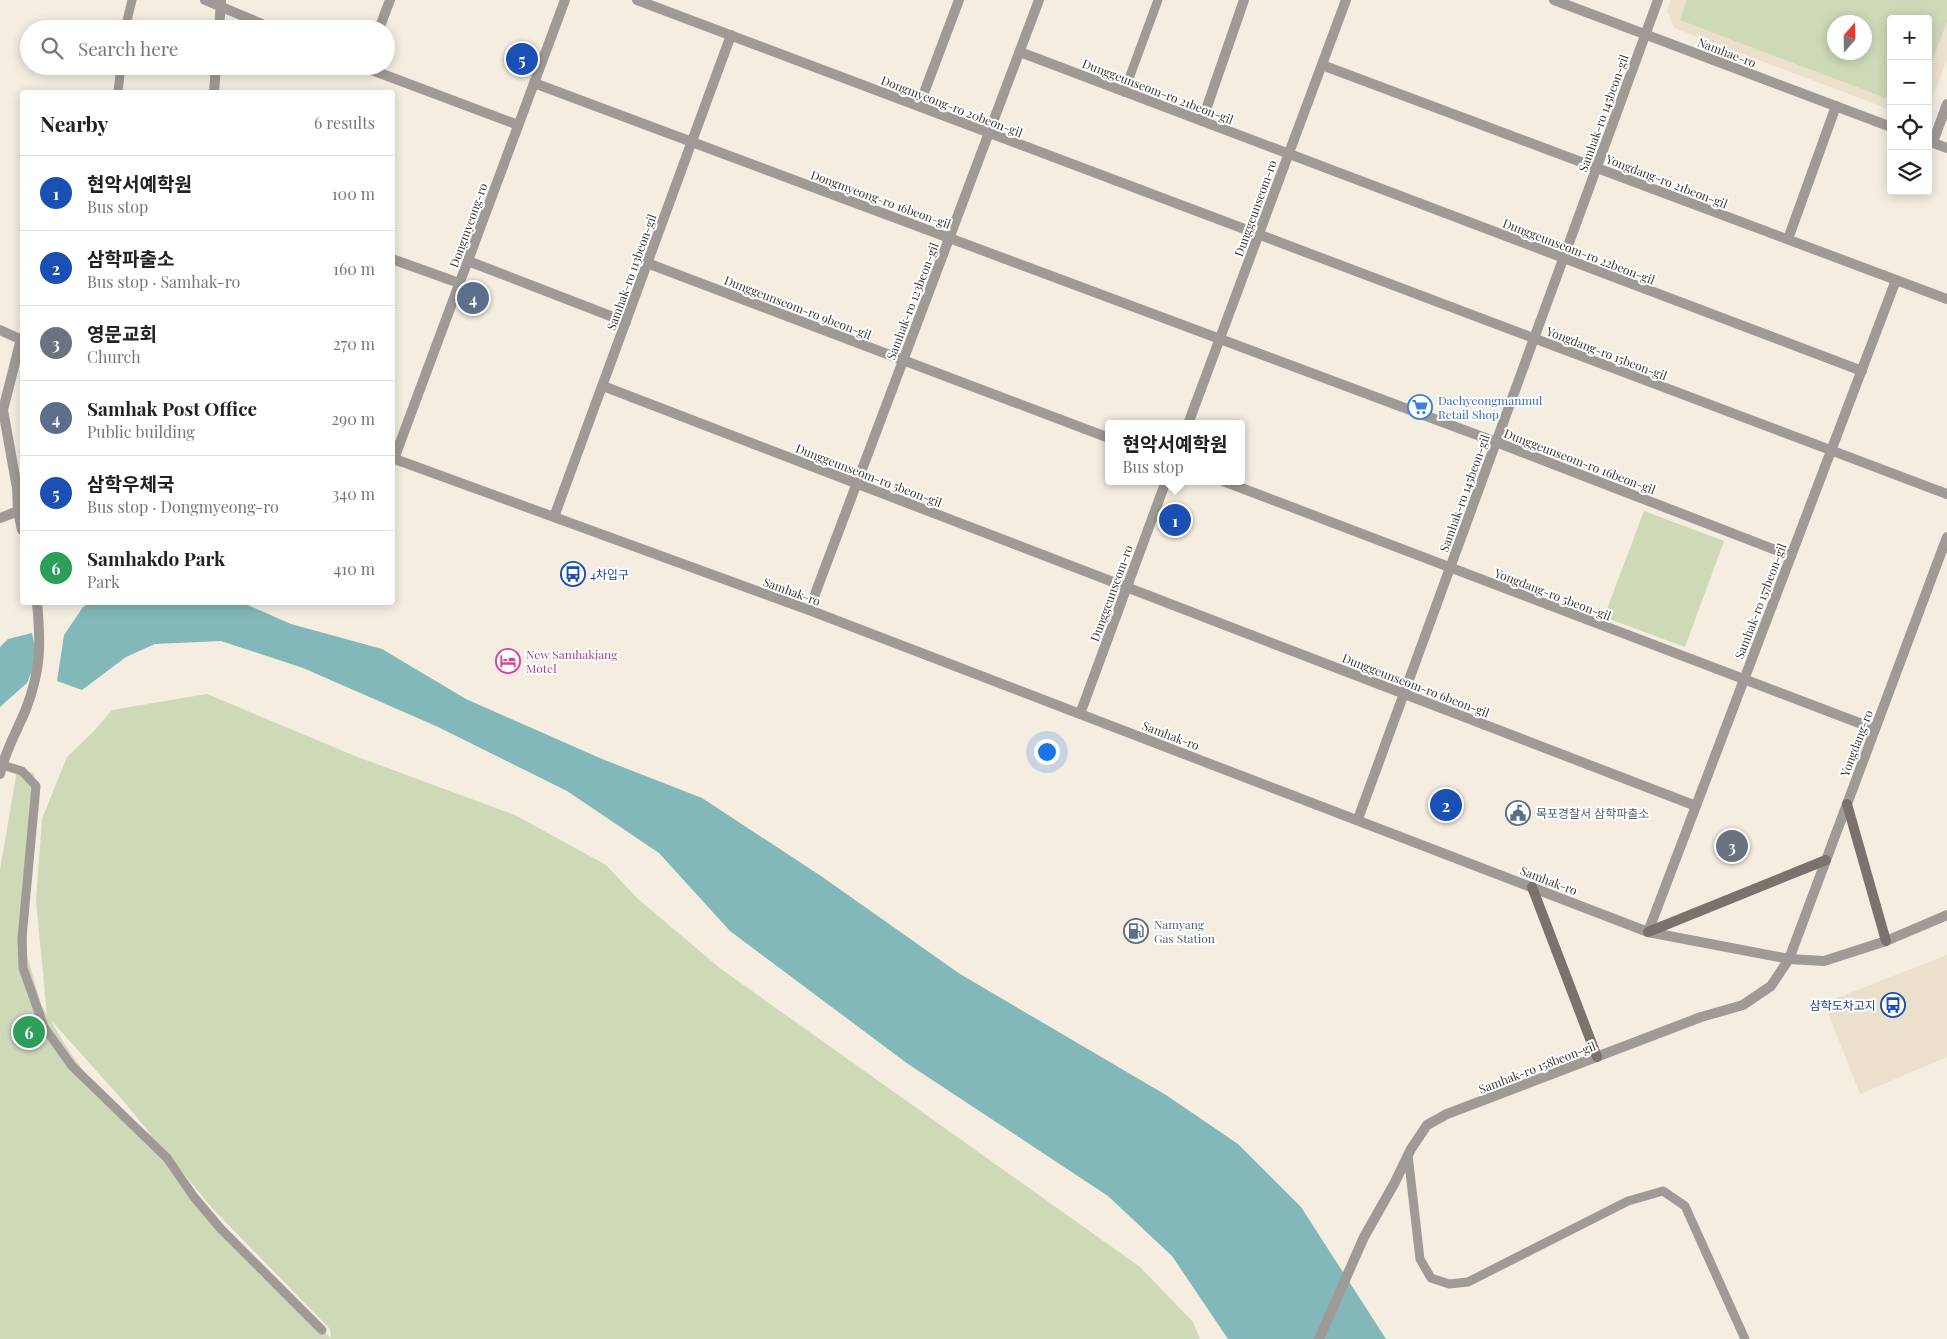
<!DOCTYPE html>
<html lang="en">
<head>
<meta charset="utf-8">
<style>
  body { margin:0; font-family:"Playfair Display","Noto Sans KR",serif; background:#f6f6f6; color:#222 }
  .controls { position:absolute; right:15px; top:15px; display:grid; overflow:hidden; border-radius:5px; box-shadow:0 2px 12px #0003 }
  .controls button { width:45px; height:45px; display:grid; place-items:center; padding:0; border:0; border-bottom:1px solid #e0e0e0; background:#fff; color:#222; font:25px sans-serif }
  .compass { position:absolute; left:1827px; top:15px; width:45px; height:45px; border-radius:50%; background:#fff; box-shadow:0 2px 12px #0003; rotate:20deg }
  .you { position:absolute; left:1046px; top:751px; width:18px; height:18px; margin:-12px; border:4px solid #fff; border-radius:50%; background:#1a73e8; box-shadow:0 0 0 8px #1a73e833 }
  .badge { display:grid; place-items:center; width:32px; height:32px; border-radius:50%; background:#7c3aed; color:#fff; font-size:16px; font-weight:700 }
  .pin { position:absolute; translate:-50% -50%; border:2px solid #fff; box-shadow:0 1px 5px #0006 }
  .popup { position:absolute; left:1105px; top:420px; width:140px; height:65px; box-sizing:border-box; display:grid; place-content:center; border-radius:5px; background:#fff; filter:drop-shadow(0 1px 4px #0005); font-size:16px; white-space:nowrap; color:#767676 }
  .popup b { font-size:19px; color:#222 }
  .popup::after { content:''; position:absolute; left:50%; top:100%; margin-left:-10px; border:10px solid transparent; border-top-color:#fff }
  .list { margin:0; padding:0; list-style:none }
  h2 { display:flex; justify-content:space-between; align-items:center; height:65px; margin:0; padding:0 20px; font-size:21px }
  h2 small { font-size:16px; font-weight:400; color:#767676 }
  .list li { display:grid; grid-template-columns:32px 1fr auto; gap:15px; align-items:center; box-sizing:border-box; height:75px; padding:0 20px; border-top:1px solid #e0e0e0 }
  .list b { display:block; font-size:19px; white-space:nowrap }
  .list p { margin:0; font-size:16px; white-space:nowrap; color:#767676 }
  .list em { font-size:16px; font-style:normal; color:#767676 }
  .icon { flex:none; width:28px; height:28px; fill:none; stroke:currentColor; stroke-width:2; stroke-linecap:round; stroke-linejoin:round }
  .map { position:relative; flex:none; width:1947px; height:1339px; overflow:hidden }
  .search { position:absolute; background:#fff; box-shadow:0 2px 12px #0003; left:20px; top:20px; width:375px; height:55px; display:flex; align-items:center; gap:12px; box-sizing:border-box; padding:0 18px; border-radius:28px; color:#767676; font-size:19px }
  .panel { position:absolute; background:#fff; box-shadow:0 2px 12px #0003; left:20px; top:90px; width:375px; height:515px; border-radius:5px }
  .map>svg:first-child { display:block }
  .built { fill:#ebe0cc; fill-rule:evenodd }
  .green { fill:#cdd9b7; fill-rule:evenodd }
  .water { fill:#82b8b9 }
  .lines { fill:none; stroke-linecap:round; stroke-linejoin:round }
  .service { stroke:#a09a97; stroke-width:9 }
  .minor { stroke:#a09a97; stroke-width:10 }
  .tertiary { stroke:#a09a97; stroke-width:10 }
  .secondary { stroke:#7b726e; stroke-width:10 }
  .labels { text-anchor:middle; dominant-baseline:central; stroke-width:4; stroke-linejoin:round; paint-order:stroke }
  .street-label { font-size:12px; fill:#3b3934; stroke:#fff }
  .shop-label { font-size:12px; fill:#366cbe; stroke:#fff; text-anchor:start }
  .transit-label { font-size:12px; fill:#164399; stroke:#fff; text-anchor:start }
  .hotel-label { font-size:12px; fill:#b23c85; stroke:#fff; text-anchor:start }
  .service-label { font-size:12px; fill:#4e5e75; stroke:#fff; text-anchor:start }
</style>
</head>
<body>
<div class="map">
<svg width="1947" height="1339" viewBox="0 0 1947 1339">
  <rect width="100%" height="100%" fill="#f4ede0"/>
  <g class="built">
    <path d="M1671,0H1947V60L1928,109V19H1891V110L1674,28L1667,11ZM1834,22H1864V52H1834Z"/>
    <polygon points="1947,955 1947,1057 1860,1094 1824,1003"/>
  </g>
  <g class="green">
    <path d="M1687,0H1947V22L1928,71V19H1891V100L1680,20ZM1834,22H1864V52H1834Z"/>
    <polygon points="1644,511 1724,541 1685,647 1604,617"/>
    <path d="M207,694L355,756L515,815L606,865L638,899L721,969L1140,1267L1193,1322L1200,1339H0V870L17,770L34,773L36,821L27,838V956L41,1004L47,1015L36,901L42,819L67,757L93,732L112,710ZM51,1020L127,1105L152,1136C114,1111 71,1061 51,1020ZM168,1154L211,1207L330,1329L331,1338L261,1276L183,1178Z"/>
  </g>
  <g class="water">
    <polygon points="89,603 243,603 291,624 382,649 466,699 602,759 702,798 821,876 960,974 1166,1095 1238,1144 1301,1207 1386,1339 1228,1339 1172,1256 1108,1196 908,1064 730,931 659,853 567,791 436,726 303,668 221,641 155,644 126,657 82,690 57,681 64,635 83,607"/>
    <polygon points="32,633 37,658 27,683 0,707 0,647 8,639"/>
  </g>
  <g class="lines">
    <g class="service">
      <polyline points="125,29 132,0"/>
      <polyline points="118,92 121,66"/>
      <polyline points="1124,92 1158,0"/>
      <polyline points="2,765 22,771 36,786 22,938 23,968 44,1027 72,1066 167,1158 194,1197 221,1229 322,1330"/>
      <polyline points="1408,1155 1420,1259 1431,1278 1449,1284 1468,1282 1628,1201 1663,1191 1685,1206 1745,1339"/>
    </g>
    <g class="minor">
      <polyline points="205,0 274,29"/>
      <polyline points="637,0 1947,494"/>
      <polyline points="219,29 221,1"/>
      <polyline points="379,29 390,0"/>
      <polyline points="1020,52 1862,371"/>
      <polyline points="1322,65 1947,299"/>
      <polyline points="361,66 518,125"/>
      <polyline points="534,83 1496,442 1791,556"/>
      <polyline points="214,92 216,66"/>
      <polyline points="919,106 959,0"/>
      <polyline points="1202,121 1244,0"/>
      <polyline points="1933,142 1947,104"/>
      <polyline points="1788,239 1836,106"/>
      <polyline points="392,259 459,283"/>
      <polyline points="468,261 626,322"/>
      <polyline points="647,263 1109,438"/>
      <polyline points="603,386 1696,806"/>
      <polyline points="1223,481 1875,729"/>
      <polyline points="18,511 22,530"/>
      <polyline points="554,517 731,35"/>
      <polyline points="0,518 18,511 17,488 3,410 21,339"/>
      <polyline points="809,610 1039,0"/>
      <path d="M0,774C5,751 17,731 26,709C41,669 41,645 37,602"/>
      <polyline points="1358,819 1658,0"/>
      <polyline points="1648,932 1896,280"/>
      <polyline points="1319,1339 1364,1237 1394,1184 1411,1149 1427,1125 1447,1114 1701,1017 1743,1005 1771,986 1789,959"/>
    </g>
    <g class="tertiary">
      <polyline points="1554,0 1891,127"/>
      <polyline points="1928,141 1947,148"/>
      <polyline points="0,330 22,340"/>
      <polyline points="1188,424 1346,0"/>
      <polyline points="392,458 809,610 1648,932 1789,959 1824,961 1886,941 1947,915"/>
      <polyline points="394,459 565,0"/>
      <polyline points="1080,714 1166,481"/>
      <polyline points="1789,959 1947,537"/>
    </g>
    <g class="secondary">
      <polyline points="1847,804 1886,941"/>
      <polyline points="1532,887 1597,1057"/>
      <polyline points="1648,932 1826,860"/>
    </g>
  </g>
  <defs>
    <symbol id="supermarket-ring" viewBox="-11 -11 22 22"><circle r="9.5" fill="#fff" stroke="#3f7fe0" stroke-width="1.5"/><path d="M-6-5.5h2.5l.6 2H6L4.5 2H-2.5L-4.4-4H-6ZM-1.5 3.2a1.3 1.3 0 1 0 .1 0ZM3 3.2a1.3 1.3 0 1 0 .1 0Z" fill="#3f7fe0"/></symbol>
    <symbol id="bus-ring" viewBox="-11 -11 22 22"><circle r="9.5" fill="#fff" stroke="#1a4fb4" stroke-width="1.5"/><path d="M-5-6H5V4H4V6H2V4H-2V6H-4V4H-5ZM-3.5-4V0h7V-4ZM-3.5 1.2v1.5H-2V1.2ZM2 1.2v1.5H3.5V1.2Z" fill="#1a4fb4"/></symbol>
    <symbol id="hotel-ring" viewBox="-11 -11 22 22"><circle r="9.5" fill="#fff" stroke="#d1479c" stroke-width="1.5"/><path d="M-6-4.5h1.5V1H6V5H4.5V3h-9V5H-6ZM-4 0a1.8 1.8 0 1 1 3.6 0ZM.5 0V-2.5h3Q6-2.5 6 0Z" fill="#d1479c"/></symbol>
    <symbol id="civic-ring" viewBox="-11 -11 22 22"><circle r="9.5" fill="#fff" stroke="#5c6f8a" stroke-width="1.5"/><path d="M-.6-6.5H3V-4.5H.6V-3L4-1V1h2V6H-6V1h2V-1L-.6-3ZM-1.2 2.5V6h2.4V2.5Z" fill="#5c6f8a"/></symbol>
    <symbol id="fuel-ring" viewBox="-11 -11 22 22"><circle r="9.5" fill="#fff" stroke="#5c6f8a" stroke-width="1.5"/><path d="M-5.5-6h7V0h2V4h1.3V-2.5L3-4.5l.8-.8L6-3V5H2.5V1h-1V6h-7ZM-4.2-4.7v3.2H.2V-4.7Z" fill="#5c6f8a"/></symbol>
  </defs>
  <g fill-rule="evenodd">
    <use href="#supermarket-ring" x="1406" y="393" width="28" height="28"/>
    <use href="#bus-ring" x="559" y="560" width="28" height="28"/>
    <use href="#hotel-ring" x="494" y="647" width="28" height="28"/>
    <use href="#civic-ring" x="1504" y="799" width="28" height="28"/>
    <use href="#fuel-ring" x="1122" y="917" width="28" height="28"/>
    <use href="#bus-ring" x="1879" y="991" width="28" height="28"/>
  </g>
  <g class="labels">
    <g class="street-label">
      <text transform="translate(1727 52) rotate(21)">Namhae-ro</text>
      <text transform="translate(1158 91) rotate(21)">Dunggeunseom-ro 21beon-gil</text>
      <text transform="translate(952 106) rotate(21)">Dongmyeong-ro 20beon-gil</text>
      <text transform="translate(1603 113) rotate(-70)">Samhak-ro 145beon-gil</text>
      <text transform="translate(1667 181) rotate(21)">Yongdang-ro 21beon-gil</text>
      <text transform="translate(881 199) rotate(20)">Dongmyeong-ro 16beon-gil</text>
      <text transform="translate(1255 208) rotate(-70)">Dunggeunseom-ro</text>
      <text transform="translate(468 225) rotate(-70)">Dongmyeong-ro</text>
      <text transform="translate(1579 251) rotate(21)">Dunggeunseom-ro 22beon-gil</text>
      <text transform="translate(631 272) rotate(-70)">Samhak-ro 113beon-gil</text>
      <text transform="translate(912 301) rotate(-69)">Samhak-ro 123beon-gil</text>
      <text transform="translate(798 307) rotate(21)">Dunggeunseom-ro 9beon-gil</text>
      <text transform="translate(1607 353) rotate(21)">Yongdang-ro 15beon-gil</text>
      <text transform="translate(1580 461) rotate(21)">Dunggeunseom-ro 16beon-gil</text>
      <text transform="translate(869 475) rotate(21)">Dunggeunseom-ro 5beon-gil</text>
      <text transform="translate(1464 493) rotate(-70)">Samhak-ro 145beon-gil</text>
      <text transform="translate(792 591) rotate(20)">Samhak-ro</text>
      <text transform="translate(1111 593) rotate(-70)">Dunggeunseom-ro</text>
      <text transform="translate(1553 594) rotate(21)">Yongdang-ro 5beon-gil</text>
      <text transform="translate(1760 601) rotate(-69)">Samhak-ro 157beon-gil</text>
      <text transform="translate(1416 685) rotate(21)">Dunggeunseom-ro 6beon-gil</text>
      <text transform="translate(1171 735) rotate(21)">Samhak-ro</text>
      <text transform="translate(1856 743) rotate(-69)">Yongdang-ro</text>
      <text transform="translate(1549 880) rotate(21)">Samhak-ro</text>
      <text transform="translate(1537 1067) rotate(-21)">Samhak-ro 158beon-gil</text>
    </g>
    <g class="shop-label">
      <text x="1438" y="400">Daehyeongmanmul<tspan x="1438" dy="14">Retail Shop</tspan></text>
    </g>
    <g class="transit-label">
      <text x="590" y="574">4차입구</text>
      <text x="1876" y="1005" text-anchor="end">삼학도차고지</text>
    </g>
    <g class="hotel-label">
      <text x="526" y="654">New Samhakjang<tspan x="526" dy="14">Motel</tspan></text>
    </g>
    <g class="service-label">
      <text x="1536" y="813">목포경찰서 삼학파출소</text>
      <text x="1154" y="924">Namyang<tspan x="1154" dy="14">Gas Station</tspan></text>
    </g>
  </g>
</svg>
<div class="controls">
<button>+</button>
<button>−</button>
<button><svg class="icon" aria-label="locate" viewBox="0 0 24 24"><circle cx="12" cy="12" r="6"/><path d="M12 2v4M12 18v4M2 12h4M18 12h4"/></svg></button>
<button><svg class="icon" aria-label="layers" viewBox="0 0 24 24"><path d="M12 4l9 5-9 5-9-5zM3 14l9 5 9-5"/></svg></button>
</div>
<svg class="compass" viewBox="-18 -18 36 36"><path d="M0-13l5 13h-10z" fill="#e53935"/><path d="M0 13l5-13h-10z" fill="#767676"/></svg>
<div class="you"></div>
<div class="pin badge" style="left:1175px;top:520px;background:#1a4fb4">1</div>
<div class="popup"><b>현악서예학원</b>Bus stop</div>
<div class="pin badge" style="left:1446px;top:805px;background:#1a4fb4">2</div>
<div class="pin badge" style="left:1732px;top:846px;background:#6b7280">3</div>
<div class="pin badge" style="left:473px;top:298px;background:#5c6f8a">4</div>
<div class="pin badge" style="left:522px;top:59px;background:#1a4fb4">5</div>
<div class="pin badge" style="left:29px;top:1032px;background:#2e9e5b">6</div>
<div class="search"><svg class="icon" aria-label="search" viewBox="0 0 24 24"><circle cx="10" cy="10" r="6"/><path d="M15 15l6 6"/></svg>Search here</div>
<section class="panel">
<h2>Nearby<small>6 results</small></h2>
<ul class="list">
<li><span class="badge" style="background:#1a4fb4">1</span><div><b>현악서예학원</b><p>Bus stop</p></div><em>100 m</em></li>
<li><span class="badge" style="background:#1a4fb4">2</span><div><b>삼학파출소</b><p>Bus stop · Samhak-ro</p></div><em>160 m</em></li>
<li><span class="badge" style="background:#6b7280">3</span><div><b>영문교회</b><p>Church</p></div><em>270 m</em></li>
<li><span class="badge" style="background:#5c6f8a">4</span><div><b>Samhak Post Office</b><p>Public building</p></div><em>290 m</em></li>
<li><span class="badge" style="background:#1a4fb4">5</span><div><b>삼학우체국</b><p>Bus stop · Dongmyeong-ro</p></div><em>340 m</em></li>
<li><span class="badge" style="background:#2e9e5b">6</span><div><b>Samhakdo Park</b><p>Park</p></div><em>410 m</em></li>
</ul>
</section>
</div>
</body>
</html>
